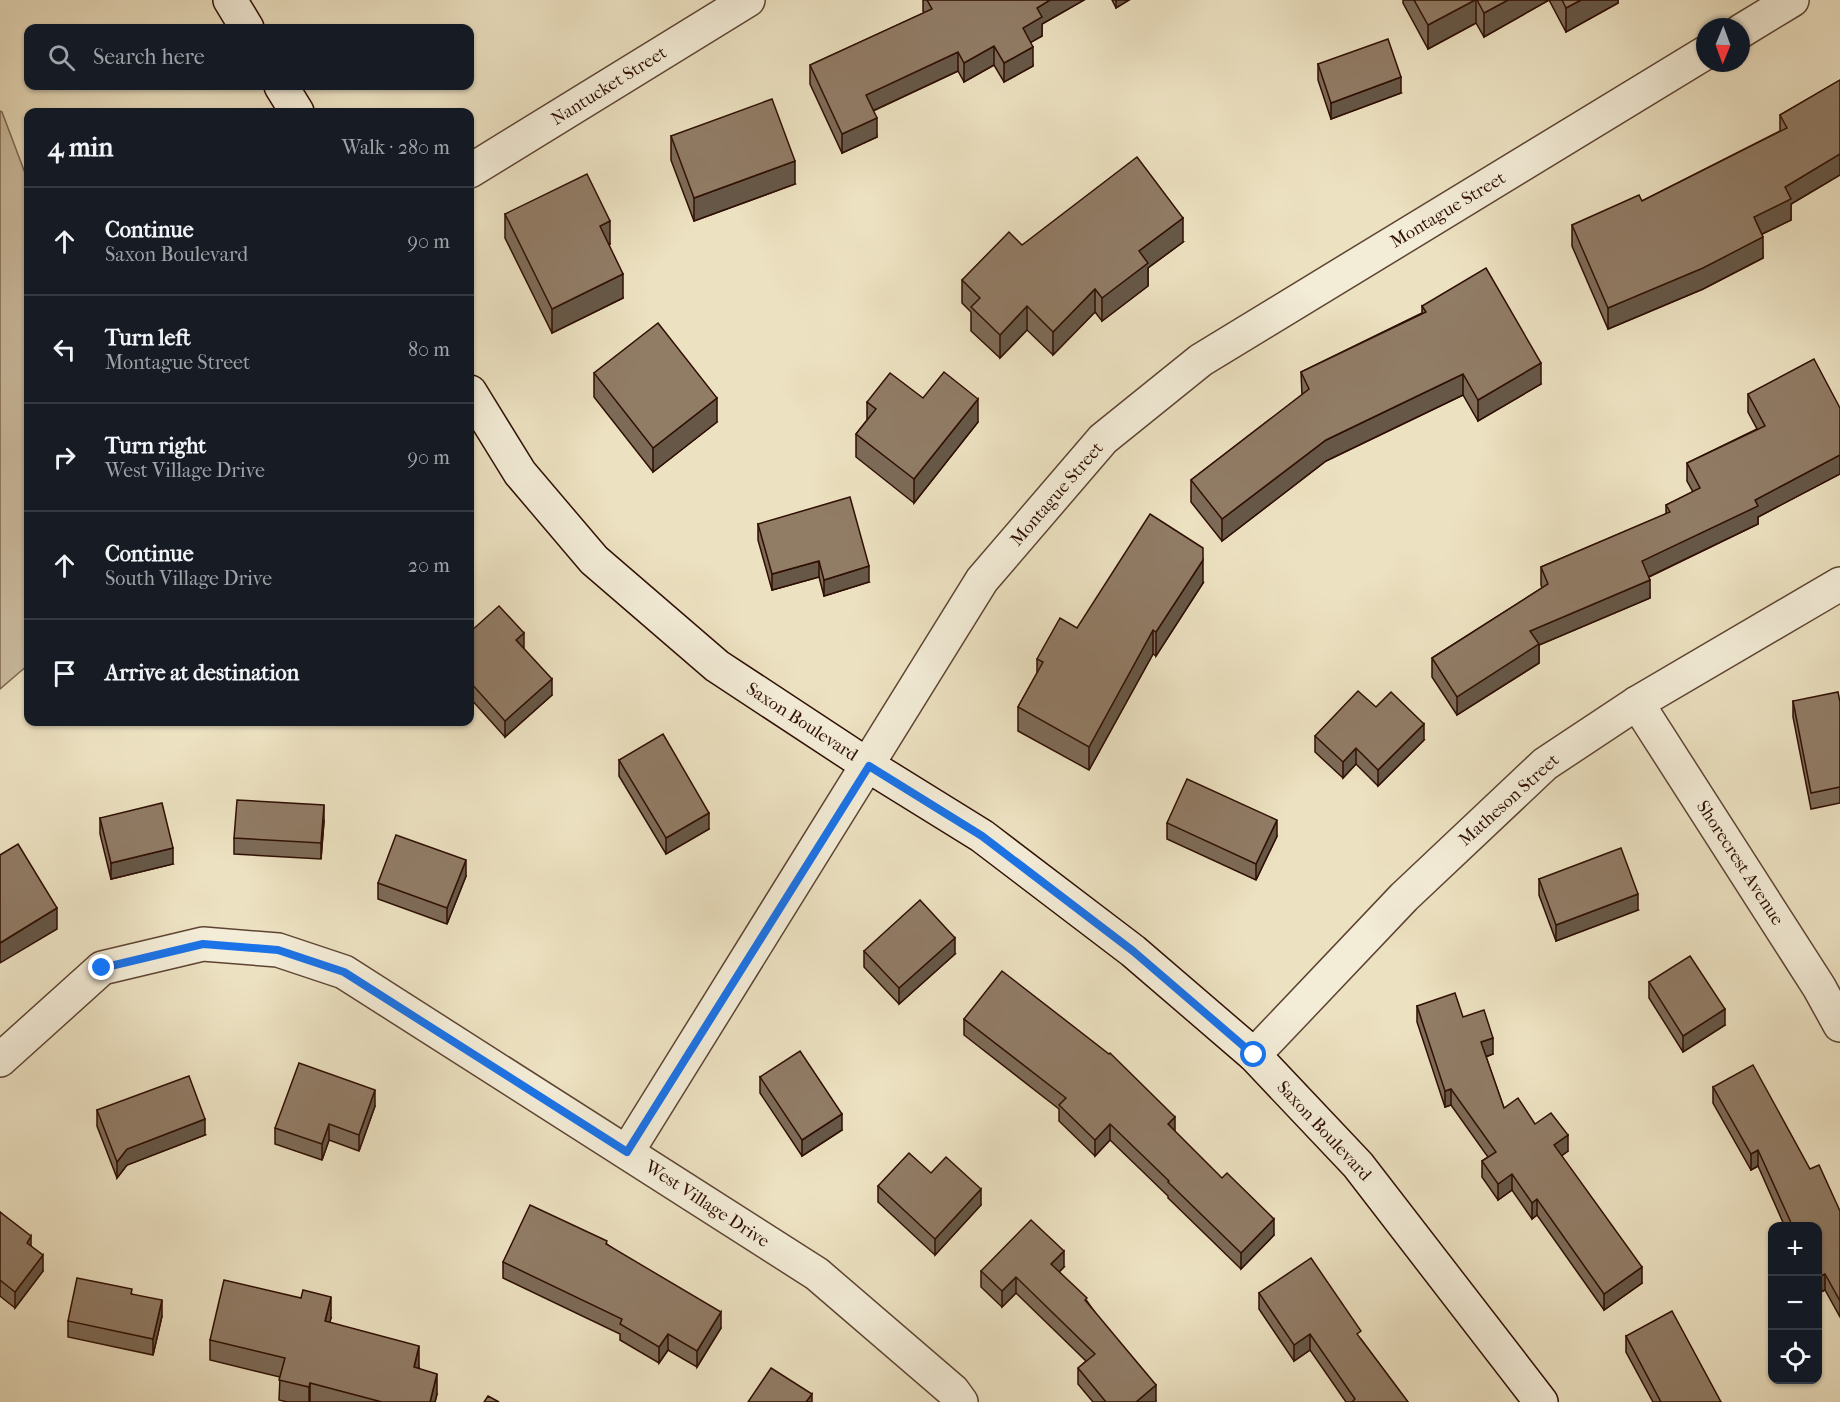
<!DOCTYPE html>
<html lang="en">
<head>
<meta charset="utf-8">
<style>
  body { margin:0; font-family:"IM FELL French Canon",serif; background:#242831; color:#f1f3f6 }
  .controls { position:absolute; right:18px; bottom:18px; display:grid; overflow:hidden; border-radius:12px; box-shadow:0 2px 4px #0004 }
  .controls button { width:54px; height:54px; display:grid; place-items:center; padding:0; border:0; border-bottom:2px solid #363941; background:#171b24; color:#f1f3f6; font:30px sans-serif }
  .compass { position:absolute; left:1696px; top:18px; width:54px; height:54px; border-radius:50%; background:#171b24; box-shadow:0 2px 4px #0004; rotate:181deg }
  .stop { position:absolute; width:18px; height:18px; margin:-14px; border:4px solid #1a73e8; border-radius:50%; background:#fff }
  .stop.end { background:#1a73e8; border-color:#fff; box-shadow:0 2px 6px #0008 }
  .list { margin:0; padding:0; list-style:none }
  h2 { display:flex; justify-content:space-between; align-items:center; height:78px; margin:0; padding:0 24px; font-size:26px }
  h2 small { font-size:20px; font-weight:400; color:#9ea1a6 }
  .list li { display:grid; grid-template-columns:39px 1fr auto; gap:18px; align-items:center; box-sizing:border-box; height:108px; padding:0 24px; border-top:2px solid #363941 }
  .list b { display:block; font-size:22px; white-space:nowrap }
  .list p { margin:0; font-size:20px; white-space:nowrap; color:#9ea1a6 }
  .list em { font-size:20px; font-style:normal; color:#9ea1a6 }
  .icon { flex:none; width:33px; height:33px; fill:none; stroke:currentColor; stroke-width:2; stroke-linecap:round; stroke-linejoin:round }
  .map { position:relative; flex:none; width:1840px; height:1402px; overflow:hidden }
  .search { position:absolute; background:#171b24; box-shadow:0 2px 4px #0004; left:24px; top:24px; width:450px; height:66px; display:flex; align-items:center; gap:15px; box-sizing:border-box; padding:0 21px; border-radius:12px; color:#9ea1a6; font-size:22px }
  .panel { position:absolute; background:#171b24; box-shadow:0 2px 4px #0004; left:24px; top:108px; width:450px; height:618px; border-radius:12px }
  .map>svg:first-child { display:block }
  .green { fill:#ccbda1; stroke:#7e6652; stroke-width:1.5 }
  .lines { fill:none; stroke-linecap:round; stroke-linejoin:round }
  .minor-casing { stroke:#5e4432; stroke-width:36 }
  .secondary-casing { stroke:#2f0f03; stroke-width:36 }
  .minor { stroke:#f3ecd7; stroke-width:33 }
  .secondary { stroke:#f3ecd7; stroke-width:33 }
  .wall { fill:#7d6b58; stroke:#2f0f03; stroke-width:1.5 }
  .shaded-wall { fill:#665747; stroke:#2f0f03; stroke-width:1.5 }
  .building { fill:#917c66; stroke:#2f0f03; stroke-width:1.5 }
  .route { stroke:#1a73e8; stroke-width:8 }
  .labels { text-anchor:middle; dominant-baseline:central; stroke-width:4.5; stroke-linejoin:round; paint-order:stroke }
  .street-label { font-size:18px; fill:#2f0f03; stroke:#f3ecd7 }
</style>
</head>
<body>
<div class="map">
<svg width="1840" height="1402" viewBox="0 0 1840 1402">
  <rect width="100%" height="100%" fill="#ece1c1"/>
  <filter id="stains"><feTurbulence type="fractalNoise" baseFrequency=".00333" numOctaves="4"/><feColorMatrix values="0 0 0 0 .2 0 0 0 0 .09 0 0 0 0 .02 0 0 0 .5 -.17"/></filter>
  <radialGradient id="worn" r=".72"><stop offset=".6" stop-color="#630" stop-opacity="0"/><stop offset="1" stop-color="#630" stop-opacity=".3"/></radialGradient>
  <polygon class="green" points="0,111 2,112 28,181 28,665 0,689"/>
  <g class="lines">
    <defs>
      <g id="minor">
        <polyline points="1741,31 1792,0"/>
        <polyline points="470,171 748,0"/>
        <polyline points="1637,703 1819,987 1840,1025"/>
        <polyline points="1254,1055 1404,897 1545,764 1637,703 1840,584"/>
        <polyline points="0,1060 102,968 203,944 278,950 344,972 817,1274 953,1391 961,1402"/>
        <polyline points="627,1152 982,580 1103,439 1201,360 1705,53"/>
      </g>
      <g id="secondary">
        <polyline points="230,0 247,28"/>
        <polyline points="281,86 297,112"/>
        <polyline points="470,392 520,473 594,560 717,666 869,766 982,836 1133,951 1254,1055 1358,1165 1541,1402"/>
      </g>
    </defs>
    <use href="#minor" class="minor-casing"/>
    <use href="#secondary" class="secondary-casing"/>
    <use href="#minor" class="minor"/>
    <use href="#secondary" class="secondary"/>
  </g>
  <g class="wall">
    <polygon points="923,0 1084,0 1042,24 1042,36 1030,42 1033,66 1004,82 994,65 964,82 958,71 873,111 877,137 842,153 810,84 810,65 924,13 923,11"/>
    <polygon points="1112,0 1129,0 1116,8"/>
    <polygon points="1403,0 1618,0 1618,3 1566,32 1549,0 1484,37 1476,23 1428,49 1403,3"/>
    <polygon points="1318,64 1401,93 1331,119 1318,80"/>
    <polygon points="1840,80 1840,175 1791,204 1791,220 1762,234 1763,258 1703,289 1608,329 1572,246 1572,225 1642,201 1780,131 1780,115"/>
    <polygon points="671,136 795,184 694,221 671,160"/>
    <polygon points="505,214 610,244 609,245 623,298 552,333 505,238"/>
    <polygon points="1183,242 1148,268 1148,286 1102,321 1095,312 1053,355 1027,330 1000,358 971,331 971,312 962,303 962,280 1022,245"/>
    <polygon points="1422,306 1541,384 1478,421 1463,395 1326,461 1222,541 1191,502 1191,480 1302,395 1301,372 1422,313"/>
    <polygon points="594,373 717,422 653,472 594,397"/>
    <polygon points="1748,394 1840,408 1840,474 1758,517 1758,524 1649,577 1650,598 1539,645 1539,663 1457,715 1432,677 1432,658 1542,588 1541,585 1541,567 1666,514 1666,505 1693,492 1687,481 1687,463 1757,429 1748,412"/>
    <polygon points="923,398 978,422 914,503 856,457 856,434 867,420 867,402"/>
    <polygon points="758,524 869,582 824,596 819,577 772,590 758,540"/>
    <polygon points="1203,583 1156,656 1153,654 1089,770 1018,731 1018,707 1037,673 1037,659 1077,628"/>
    <polygon points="470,632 552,695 505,737 470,698"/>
    <polygon points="1793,701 1840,702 1840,803 1811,809 1793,717"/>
    <polygon points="1315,736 1424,740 1378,786 1356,764 1343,778 1315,752"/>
    <polygon points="619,760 709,829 666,854 619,776"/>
    <polygon points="100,818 173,864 111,879 100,834"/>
    <polygon points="324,821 321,859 234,854 234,838"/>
    <polygon points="1167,823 1277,836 1256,880 1167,839"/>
    <polygon points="466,876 447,924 378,899 378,883"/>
    <polygon points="1539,879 1638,910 1556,941 1539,895"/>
    <polygon points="864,951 955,954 899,1004 864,967"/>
    <polygon points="1649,982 1725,1025 1683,1052 1649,998"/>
    <polygon points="1417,1006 1463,1017 1493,1054 1486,1057 1504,1108 1535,1124 1568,1151 1561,1156 1642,1283 1604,1310 1537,1215 1532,1219 1512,1190 1498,1200 1482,1177 1482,1161 1488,1157 1451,1105 1445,1107 1417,1022"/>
    <polygon points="964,1019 1175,1132 1274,1235 1241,1269 1168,1198 1168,1196 1110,1140 1095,1156 1059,1121 1059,1109 964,1035"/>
    <polygon points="760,1077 842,1130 802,1156 760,1093"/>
    <polygon points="1713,1087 1810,1169 1840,1211 1840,1317 1825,1290 1818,1293 1818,1227 1785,1227 1758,1166 1751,1170 1713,1103"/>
    <polygon points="375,1106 359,1151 329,1140 322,1160 275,1144 275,1128"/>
    <polygon points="97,1110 205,1135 127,1165 117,1178 97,1126"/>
    <polygon points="931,1173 981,1205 935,1255 878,1202 878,1186"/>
    <polygon points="0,1212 31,1246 43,1271 15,1308 0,1296"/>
    <polygon points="607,1244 721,1328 697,1367 668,1350 659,1363 620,1340 620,1334 503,1278 503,1262"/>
    <polygon points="1064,1267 1059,1272 1087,1301 1156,1401 1155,1402 1093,1402 1078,1384 1078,1368 1086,1361 1016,1293 1002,1307 981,1287 981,1271"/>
    <polygon points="1259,1293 1361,1339 1408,1402 1346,1402 1310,1350 1294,1361 1259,1309"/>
    <polygon points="132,1294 162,1316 153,1355 68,1337 68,1321"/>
    <polygon points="331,1318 329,1322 419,1367 419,1369 437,1394 435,1402 287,1402 279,1400 280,1377 210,1360 210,1340"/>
    <polygon points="1626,1336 1721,1402 1653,1402 1626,1352"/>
  </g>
  <g class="shaded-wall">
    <polygon points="1050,0 1084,0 1042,24 1042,36 1023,47 1023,28 1037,8"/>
    <polygon points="1116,0 1129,0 1116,8"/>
    <polygon points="1475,0 1476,0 1476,23 1428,49 1428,25"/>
    <polygon points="1508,0 1549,0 1484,37 1484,13"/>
    <polygon points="1581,0 1618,0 1618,3 1566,32 1566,8"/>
    <polygon points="994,46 994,65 964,82 964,63"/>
    <polygon points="1033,47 1033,66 1004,82 1004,63"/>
    <polygon points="958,52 958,71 866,114 866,95"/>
    <polygon points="1401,77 1401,93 1331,119 1331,103"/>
    <polygon points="877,118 877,137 842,153 842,134"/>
    <polygon points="1840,154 1840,175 1791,204 1791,220 1754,238 1754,217 1785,187"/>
    <polygon points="795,161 795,184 694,221 694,198"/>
    <polygon points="1183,218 1183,242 1148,268 1148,286 1102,321 1102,298 1139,251"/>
    <polygon points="610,221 610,244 600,249 600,226"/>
    <polygon points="1763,237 1763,258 1703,289 1608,329 1608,308"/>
    <polygon points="623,274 623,298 552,333 552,309"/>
    <polygon points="1095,289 1095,312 1053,355 1053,332"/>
    <polygon points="1027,306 1027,330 1000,358 1000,335"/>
    <polygon points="1541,363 1541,384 1478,421 1478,400"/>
    <polygon points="1463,374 1463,395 1326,461 1222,541 1222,519 1326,440"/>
    <polygon points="717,398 717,422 653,472 653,448"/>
    <polygon points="978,399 978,422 914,503 914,479"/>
    <polygon points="1840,455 1840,474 1758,517 1758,524 1642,580 1642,561 1755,500"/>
    <polygon points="1203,560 1203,583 1156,656 1156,632"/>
    <polygon points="819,561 819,577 772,590 772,574"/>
    <polygon points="869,566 869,582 824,596 824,580"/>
    <polygon points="1650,580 1650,598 1539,645 1539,663 1457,715 1457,697 1530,631"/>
    <polygon points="1153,630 1153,654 1089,770 1089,747"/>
    <polygon points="524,633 524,649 516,640"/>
    <polygon points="552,679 552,695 505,737 505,721"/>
    <polygon points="1424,724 1424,740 1378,786 1378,770"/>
    <polygon points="1356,748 1356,764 1343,778 1343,762"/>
    <polygon points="324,805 324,821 321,859 321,843"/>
    <polygon points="709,813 709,829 666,854 666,838"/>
    <polygon points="1277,820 1277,836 1256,880 1256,864"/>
    <polygon points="173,848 173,864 111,879 111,863"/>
    <polygon points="466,860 466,876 447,924 447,908"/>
    <polygon points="1638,894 1638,910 1556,941 1556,925"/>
    <polygon points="57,908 57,929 0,963 0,943"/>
    <polygon points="955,938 955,954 899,1004 899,988"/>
    <polygon points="1725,1009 1725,1025 1683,1052 1683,1036"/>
    <polygon points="1493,1038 1493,1054 1481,1058 1481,1042"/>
    <polygon points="1451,1089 1451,1105 1445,1107 1445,1091"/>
    <polygon points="375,1090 375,1106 359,1151 359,1135"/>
    <polygon points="842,1114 842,1130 802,1156 802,1140"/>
    <polygon points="1175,1117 1175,1133 1168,1124"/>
    <polygon points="205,1119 205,1135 127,1165 117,1178 117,1162 127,1149"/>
    <polygon points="329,1124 329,1140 322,1160 322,1144"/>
    <polygon points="1110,1124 1110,1140 1095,1156 1095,1140"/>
    <polygon points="1568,1135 1568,1151 1554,1161 1554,1145"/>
    <polygon points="1758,1150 1758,1166 1751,1170 1751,1154"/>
    <polygon points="1512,1174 1512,1190 1498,1200 1498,1184"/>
    <polygon points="981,1189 981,1205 935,1255 935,1239"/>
    <polygon points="1537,1199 1537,1215 1532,1219 1532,1203"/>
    <polygon points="1274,1219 1274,1235 1241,1269 1241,1253"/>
    <polygon points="31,1236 31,1252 27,1243"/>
    <polygon points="1064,1251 1064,1267 1051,1280 1051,1264"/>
    <polygon points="43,1255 43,1271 15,1308 15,1292"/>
    <polygon points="1642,1267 1642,1283 1604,1310 1604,1294"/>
    <polygon points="1825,1274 1825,1290 1818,1293 1818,1277"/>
    <polygon points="1016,1277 1016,1293 1002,1307 1002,1291"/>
    <polygon points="331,1297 331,1318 325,1341 325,1321"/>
    <polygon points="162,1300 162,1316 153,1355 153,1339"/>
    <polygon points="721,1312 721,1328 697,1367 697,1351"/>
    <polygon points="668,1334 668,1350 659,1363 659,1347"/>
    <polygon points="1310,1334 1310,1350 1294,1361 1294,1345"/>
    <polygon points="419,1346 419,1367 414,1388 414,1367"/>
    <polygon points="437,1374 437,1394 435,1402 430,1402"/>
    <polygon points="310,1383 310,1402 309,1402 309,1387"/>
    <polygon points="1156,1385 1156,1401 1155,1402 1136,1402"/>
    <polygon points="812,1394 812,1402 806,1402"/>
  </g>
  <g class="building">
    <polygon points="927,0 1050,0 1037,8 1042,17 1023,28 1033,47 1004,63 994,46 964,63 958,52 866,95 877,118 842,134 810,65 932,9"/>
    <polygon points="1414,0 1475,0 1428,25"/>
    <polygon points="1477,0 1508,0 1484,13"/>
    <polygon points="1562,0 1581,0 1566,8"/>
    <polygon points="1388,39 1401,77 1331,103 1318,64"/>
    <polygon points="1840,80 1840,154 1785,187 1791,199 1754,217 1763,237 1703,268 1608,308 1572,225 1639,195 1642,201 1787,128 1780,115"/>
    <polygon points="772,99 795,161 694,198 671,136"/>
    <polygon points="1137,157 1183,218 1139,251 1148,263 1102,298 1095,289 1053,332 1027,306 1000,335 971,307 980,298 962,280 1009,232 1022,245"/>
    <polygon points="587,174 610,221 600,226 623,274 552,309 505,214"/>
    <polygon points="1486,268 1541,363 1478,400 1463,374 1326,440 1222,519 1191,480 1309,389 1301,372 1426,312 1422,306"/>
    <polygon points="658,323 717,398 653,448 594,373"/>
    <polygon points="1814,359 1840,408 1840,455 1755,500 1758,506 1642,561 1650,580 1530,631 1539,644 1457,697 1432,658 1548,584 1541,567 1670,512 1666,505 1700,488 1687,463 1765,426 1748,394"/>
    <polygon points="944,372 978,399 914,479 856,434 876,409 867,402 890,373 923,398"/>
    <polygon points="850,497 869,566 824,580 819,561 772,574 758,524"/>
    <polygon points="1150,514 1203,548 1203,560 1156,632 1153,630 1089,747 1018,707 1043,662 1037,659 1060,618 1077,628"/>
    <polygon points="499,606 524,633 516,640 552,679 505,721 470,682 470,632"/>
    <polygon points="1358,691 1376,707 1391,692 1424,724 1378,770 1356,748 1343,762 1315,736"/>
    <polygon points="1838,692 1840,702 1840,787 1811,793 1793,701"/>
    <polygon points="663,734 709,813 666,838 619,760"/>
    <polygon points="1187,779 1277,820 1256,864 1167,823"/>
    <polygon points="237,800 324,805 321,843 234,838"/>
    <polygon points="162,803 173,848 111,863 100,818"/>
    <polygon points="396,835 466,860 447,908 378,883"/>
    <polygon points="18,844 57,908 0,943 0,855"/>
    <polygon points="1621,848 1638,894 1556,925 1539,879"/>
    <polygon points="920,900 955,938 899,988 864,951"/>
    <polygon points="1690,956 1725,1009 1683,1036 1649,982"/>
    <polygon points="1002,971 1109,1054 1110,1053 1175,1117 1168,1124 1222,1178 1227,1173 1274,1219 1241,1253 1168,1182 1169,1181 1110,1124 1095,1140 1059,1105 1066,1098 964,1019"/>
    <polygon points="1455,993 1463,1017 1484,1010 1493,1038 1481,1042 1504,1108 1518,1098 1535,1124 1551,1113 1568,1135 1554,1145 1642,1267 1604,1294 1537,1199 1532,1203 1512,1174 1498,1184 1482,1161 1496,1152 1451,1089 1445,1091 1417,1006"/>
    <polygon points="800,1051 842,1114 802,1140 760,1077"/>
    <polygon points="299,1063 375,1090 359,1135 329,1124 322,1144 275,1128"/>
    <polygon points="1753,1065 1810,1169 1819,1165 1840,1211 1840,1301 1825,1274 1818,1277 1818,1227 1793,1227 1758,1150 1751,1154 1713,1087"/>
    <polygon points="189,1076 205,1119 127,1149 117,1162 97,1110"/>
    <polygon points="909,1153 931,1173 946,1157 981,1189 935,1239 878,1186"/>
    <polygon points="530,1205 607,1241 606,1244 721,1312 697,1351 668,1334 659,1347 620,1324 622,1319 503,1262"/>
    <polygon points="0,1212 31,1236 27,1243 43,1255 15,1292 0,1280"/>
    <polygon points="1031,1220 1064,1251 1051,1264 1087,1298 1085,1300 1156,1385 1136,1402 1106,1402 1078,1368 1095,1354 1016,1277 1002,1291 981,1271"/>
    <polygon points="1311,1258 1361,1331 1357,1334 1408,1402 1352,1402 1355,1399 1310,1334 1294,1345 1259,1293"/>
    <polygon points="77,1278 132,1289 131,1294 162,1300 153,1339 68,1321"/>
    <polygon points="224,1280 301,1298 303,1290 331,1297 325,1321 419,1346 414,1367 437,1374 430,1402 382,1402 310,1383 309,1387 279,1380 285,1358 210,1340"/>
    <polygon points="1672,1311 1721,1402 1661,1402 1626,1336"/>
    <polygon points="771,1368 812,1394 806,1402 748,1402"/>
    <polygon points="488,1396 499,1402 484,1402"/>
  </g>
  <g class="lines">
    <polyline class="route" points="102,968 203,944 278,950 344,972 627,1152 869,766 982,836 1133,951 1254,1055"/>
  </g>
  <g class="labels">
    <g class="street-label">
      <text transform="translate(609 86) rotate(-32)">Nantucket Street</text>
      <text transform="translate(1448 210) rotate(-31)">Montague Street</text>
      <text transform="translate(1057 494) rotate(-49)">Montague Street</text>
      <text transform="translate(802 722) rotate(33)">Saxon Boulevard</text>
      <text transform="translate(1509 800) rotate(-42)">Matheson Street</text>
      <text transform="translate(1740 863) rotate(57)">Shorecrest Avenue</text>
      <text transform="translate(1324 1131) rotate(47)">Saxon Boulevard</text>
      <text transform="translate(707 1204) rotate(33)">West Village Drive</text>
    </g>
  </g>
  <rect width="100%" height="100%" filter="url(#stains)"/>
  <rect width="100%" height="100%" fill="url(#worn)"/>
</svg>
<div class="controls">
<button>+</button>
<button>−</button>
<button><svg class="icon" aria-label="locate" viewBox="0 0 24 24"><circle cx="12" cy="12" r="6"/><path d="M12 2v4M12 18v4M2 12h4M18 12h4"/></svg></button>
</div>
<svg class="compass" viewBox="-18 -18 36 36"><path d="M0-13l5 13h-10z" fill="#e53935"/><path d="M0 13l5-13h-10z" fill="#9ea1a6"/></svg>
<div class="stop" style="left:1254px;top:1055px"></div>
<div class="stop end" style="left:102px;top:968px"></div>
<div class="search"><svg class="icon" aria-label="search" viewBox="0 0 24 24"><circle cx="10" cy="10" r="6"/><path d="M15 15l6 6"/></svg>Search here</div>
<section class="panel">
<h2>4 min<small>Walk · 280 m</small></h2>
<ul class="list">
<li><svg class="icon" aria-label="ahead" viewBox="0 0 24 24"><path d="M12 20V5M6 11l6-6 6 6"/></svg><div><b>Continue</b><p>Saxon Boulevard</p></div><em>90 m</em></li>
<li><svg class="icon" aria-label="left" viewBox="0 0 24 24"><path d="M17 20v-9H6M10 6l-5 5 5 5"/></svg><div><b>Turn left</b><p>Montague Street</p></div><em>80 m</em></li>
<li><svg class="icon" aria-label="right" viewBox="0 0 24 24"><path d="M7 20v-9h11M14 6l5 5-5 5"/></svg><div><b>Turn right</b><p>West Village Drive</p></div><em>90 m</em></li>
<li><svg class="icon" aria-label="ahead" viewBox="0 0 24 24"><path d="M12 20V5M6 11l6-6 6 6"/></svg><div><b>Continue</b><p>South Village Drive</p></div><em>20 m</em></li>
<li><svg class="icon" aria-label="arrive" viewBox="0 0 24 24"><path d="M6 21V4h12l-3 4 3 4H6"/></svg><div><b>Arrive at destination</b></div></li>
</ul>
</section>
</div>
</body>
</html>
